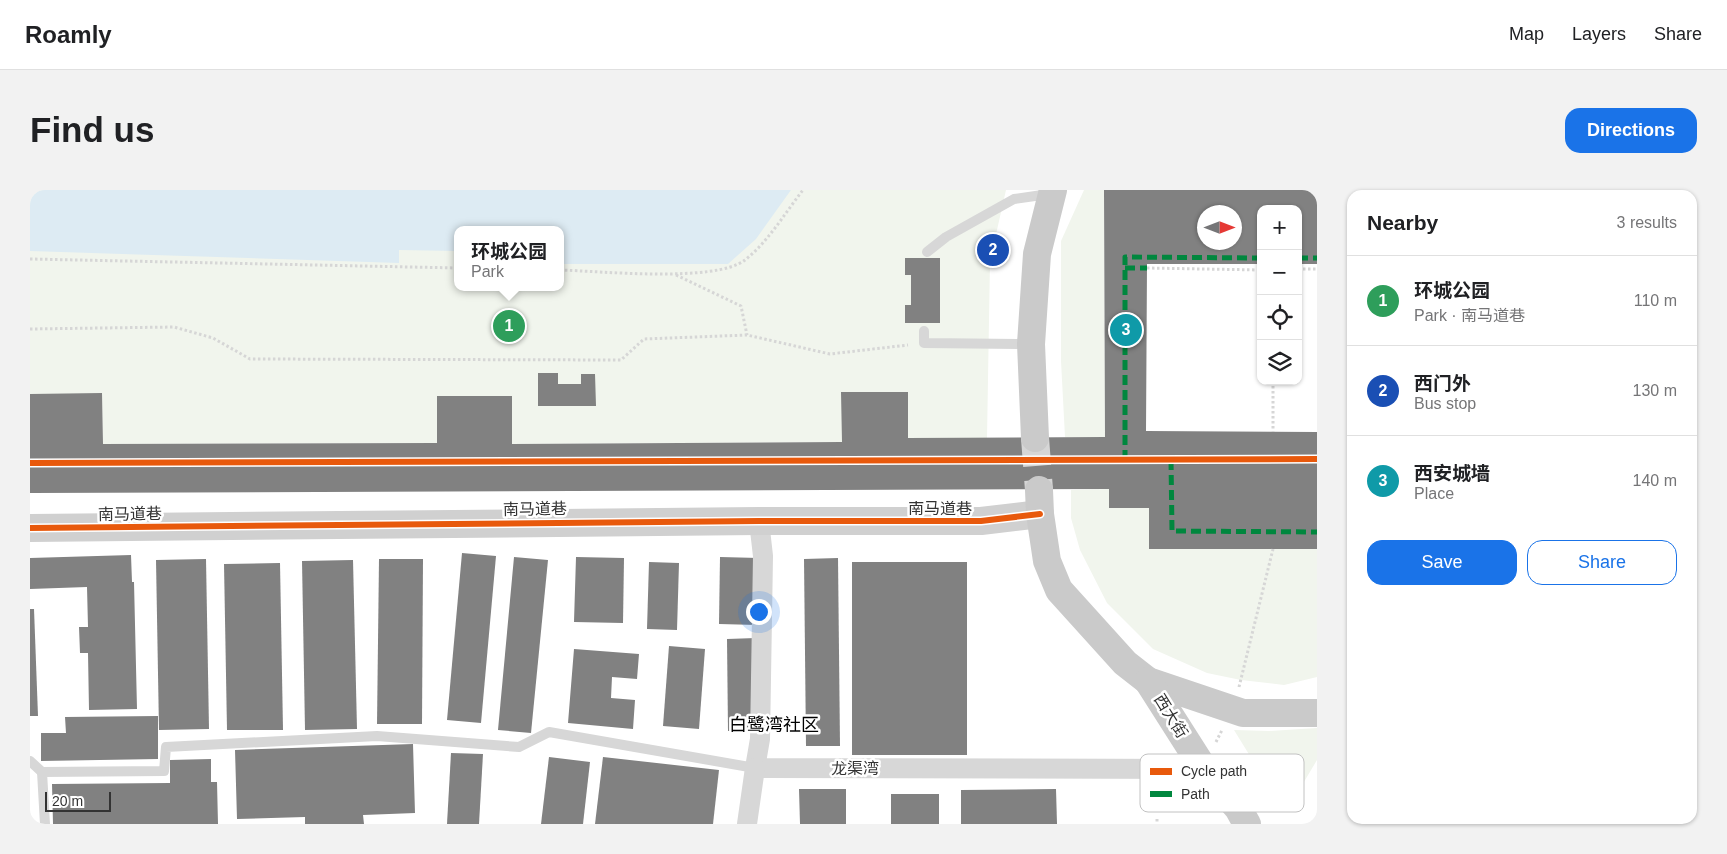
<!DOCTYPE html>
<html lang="en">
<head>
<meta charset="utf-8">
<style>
  body { margin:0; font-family:Arial,"Noto Sans SC",sans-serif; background:#f2f2f2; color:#202124 }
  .controls { position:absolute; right:15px; top:15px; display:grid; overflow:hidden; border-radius:10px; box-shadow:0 1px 4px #0004 }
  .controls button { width:45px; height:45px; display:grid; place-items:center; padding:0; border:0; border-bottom:1px solid #e0e0e0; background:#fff; color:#202124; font:25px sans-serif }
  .compass { position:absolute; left:1167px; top:15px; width:45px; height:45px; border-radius:50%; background:#fff; box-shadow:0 1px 4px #0004; rotate:90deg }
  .scale { position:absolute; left:15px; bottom:12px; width:66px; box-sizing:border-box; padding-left:5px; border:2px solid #333; border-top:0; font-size:14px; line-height:18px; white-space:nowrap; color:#333; -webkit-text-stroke:4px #fff; paint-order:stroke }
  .you { position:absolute; left:728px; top:421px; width:18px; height:18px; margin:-12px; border:4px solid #fff; border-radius:50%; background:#1a73e8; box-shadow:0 0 0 8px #1a73e833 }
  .badge { display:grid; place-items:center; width:32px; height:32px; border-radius:50%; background:#1a73e8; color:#fff; font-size:16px; font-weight:700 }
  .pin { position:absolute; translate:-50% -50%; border:2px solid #fff; box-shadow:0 1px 5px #0006 }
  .popup { position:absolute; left:424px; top:36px; width:110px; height:65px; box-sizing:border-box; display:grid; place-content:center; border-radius:10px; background:#fff; filter:drop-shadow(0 1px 4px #0005); font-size:16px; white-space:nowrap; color:#757577 }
  .popup b { font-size:19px; color:#202124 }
  .popup::after { content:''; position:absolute; left:50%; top:100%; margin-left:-10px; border:10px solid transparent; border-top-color:#fff }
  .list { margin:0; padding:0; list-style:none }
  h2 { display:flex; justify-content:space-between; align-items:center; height:65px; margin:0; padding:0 20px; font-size:21px }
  h2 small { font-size:16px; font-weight:400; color:#757577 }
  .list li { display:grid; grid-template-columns:32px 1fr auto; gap:15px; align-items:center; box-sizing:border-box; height:90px; padding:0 20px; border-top:1px solid #e0e0e0 }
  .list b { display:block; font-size:19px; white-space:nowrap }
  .list p { margin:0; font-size:16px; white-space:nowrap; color:#757577 }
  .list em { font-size:16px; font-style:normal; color:#757577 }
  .actions { display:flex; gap:10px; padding:15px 20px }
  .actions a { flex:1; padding:11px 0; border:1px solid #1a73e8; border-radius:15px; text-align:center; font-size:18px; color:#1a73e8 }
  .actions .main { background:#1a73e8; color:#fff }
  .icon { flex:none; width:28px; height:28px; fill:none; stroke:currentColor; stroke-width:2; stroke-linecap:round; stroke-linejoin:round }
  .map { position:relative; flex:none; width:1287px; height:634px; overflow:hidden; border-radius:15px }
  header { display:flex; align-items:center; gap:30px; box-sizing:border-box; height:70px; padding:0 25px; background:#fff; border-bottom:1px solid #e0e0e0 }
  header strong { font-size:24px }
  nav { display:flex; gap:28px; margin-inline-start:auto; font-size:18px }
  .intro { display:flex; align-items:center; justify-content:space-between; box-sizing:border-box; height:120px; padding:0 30px }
  h1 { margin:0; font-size:35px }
  .button { padding:12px 22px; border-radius:15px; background:#1a73e8; color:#fff; font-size:18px; font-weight:700 }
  main { display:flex; gap:30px; padding:0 30px }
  aside { flex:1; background:#fff; border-radius:15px; box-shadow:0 1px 4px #0004 }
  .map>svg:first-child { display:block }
  .green { fill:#f1f5ed; fill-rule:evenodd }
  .water { fill:#ddebf3 }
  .building { fill:#818181; fill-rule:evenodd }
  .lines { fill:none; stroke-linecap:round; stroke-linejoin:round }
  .primary-tunnel { stroke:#d6d6d6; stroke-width:28; stroke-dasharray:28 14; stroke-linecap:butt }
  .path { stroke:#d6d6d6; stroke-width:3; stroke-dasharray:2.5 2.5; stroke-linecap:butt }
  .lane { stroke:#d7d7d7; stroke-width:10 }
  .street { stroke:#d7d7d7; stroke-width:20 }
  .secondary { stroke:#d0d0d0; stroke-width:28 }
  .primary { stroke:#cacaca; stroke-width:28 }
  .quiet { stroke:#00873e; stroke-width:5; stroke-dasharray:10 5; stroke-linecap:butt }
  .cycleway-casing { stroke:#fff; stroke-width:9 }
  .cycleway { stroke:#e8590c; stroke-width:6 }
  .labels { text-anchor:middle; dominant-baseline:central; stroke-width:5; stroke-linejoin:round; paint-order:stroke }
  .street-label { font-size:16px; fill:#333; stroke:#fff }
  .neighbourhood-label { font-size:18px; fill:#000; stroke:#fff }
  .key { fill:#fff; stroke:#c2c2c2; stroke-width:1 }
  .key-label { font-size:14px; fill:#333 }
</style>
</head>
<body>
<header>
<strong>Roamly</strong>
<nav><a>Map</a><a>Layers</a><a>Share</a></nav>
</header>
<div class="intro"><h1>Find us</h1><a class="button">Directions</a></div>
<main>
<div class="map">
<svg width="1287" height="634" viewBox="0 0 1287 634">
  <rect width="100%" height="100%" fill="#fff"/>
  <g class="green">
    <path d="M0,0H976L960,71L957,248H878V202H812V252L482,254L481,206H407V253L73,254L72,204H0ZM428,40H530V97H428Z"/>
    <polygon points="1054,0 1074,0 1075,247 1035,247 1031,171 1031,51"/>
    <polygon points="1079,299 1079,318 1119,318 1120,359 1287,359 1287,487 1254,495 1211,490 1177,483 1123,459 1077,413 1050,360 1041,328 1041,300"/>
    <polygon points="1287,538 1287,570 1262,612 1243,615 1236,592 1204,540 1239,541"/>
  </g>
  <polygon class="water" points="0,0 761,0 726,49 698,74 530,74 530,40 428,40 428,61 369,60 369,73 0,61"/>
  <g class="building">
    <path d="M1074,0H1287V74H1268V19H1231V74H1117L1116,241L1287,242V359H1119V318H1079V299L0,303V204L72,203L73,254L407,253V206H482V254L812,252L811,202H878V248L1075,247ZM1174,22H1204V52H1174Z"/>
    <polygon points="875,68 910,68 910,133 875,133 875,115 881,115 881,85 875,85"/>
    <polygon points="508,183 528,183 528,194 551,194 551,184 565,184 566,216 508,216"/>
    <polygon points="432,363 466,366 451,533 417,530"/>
    <polygon points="101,365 102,392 104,392 107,519 59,520 58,463 50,463 49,437 58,437 57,397 0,399 0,368"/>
    <polygon points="484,367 518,370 501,543 468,540"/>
    <polygon points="546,367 594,368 593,433 544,432"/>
    <polygon points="690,367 729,368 727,435 689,434"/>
    <polygon points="808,368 810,556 776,556 774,369"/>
    <polygon points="176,369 179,539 129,540 126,370"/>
    <polygon points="349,369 393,369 392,534 347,534"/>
    <polygon points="323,370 327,539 275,540 272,371"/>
    <polygon points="619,372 649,373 647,440 617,439"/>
    <rect x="822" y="372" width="115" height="193"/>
    <polygon points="250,373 253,540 197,540 194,374"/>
    <polygon points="0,419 4,419 8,526 0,526"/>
    <polygon points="726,448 727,541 698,541 697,449"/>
    <polygon points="639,456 675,459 669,539 633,536"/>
    <polygon points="544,459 609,464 607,489 582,487 581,508 605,510 603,539 538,533"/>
    <polygon points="128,526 128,569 11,571 11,543 36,543 35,527"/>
    <polygon points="383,554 385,623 333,625 334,634 275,634 275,627 207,629 205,560"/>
    <polygon points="421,563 453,564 449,634 417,634"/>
    <polygon points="519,567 560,572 553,634 511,634"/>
    <polygon points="573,567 689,580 683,634 565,634"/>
    <polygon points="181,569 181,592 187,592 188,634 23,634 22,594 140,593 140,570"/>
    <polygon points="769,599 816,599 816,634 770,634"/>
    <polygon points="1026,599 1027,634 931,634 931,600"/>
    <rect x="861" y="604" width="48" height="30"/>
  </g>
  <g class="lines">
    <polyline class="primary-tunnel" points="1005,248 1009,300"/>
    <g class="path">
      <polyline points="0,69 428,78"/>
      <polyline points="1117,78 1231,80"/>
      <polyline points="1268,79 1287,79"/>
      <path d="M530,80C570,81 685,93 715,70C738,52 755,23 773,0"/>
      <polyline points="646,85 711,116 717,145"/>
      <polyline points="0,139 144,137 183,148 220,169 591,170 614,149 717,145 800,164 878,155"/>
      <polyline points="1243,191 1243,242"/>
      <polyline points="1209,497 1243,359"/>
      <polyline points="1186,552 1192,540"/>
      <polyline points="1127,629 1127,634"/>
    </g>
    <g class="lane">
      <polyline points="897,62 916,47 984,9 1019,4"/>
      <polyline points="894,141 894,153 1000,154"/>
      <polyline points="0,571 12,582"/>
      <polyline points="15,634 12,582 134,581 136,557 347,546 489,557 519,542 725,578"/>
    </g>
    <g class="street">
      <polyline points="729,331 733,366 730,549 725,578 1174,579"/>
      <polyline points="717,634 725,578"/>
    </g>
    <polyline class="secondary" points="0,338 729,331 951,331 1010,324"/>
    <g class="primary">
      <polyline points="1005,248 1001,154 1007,64 1023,0"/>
      <polyline points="1009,300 1010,324 1017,371 1029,400 1095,473 1118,491 1213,523 1287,523"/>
      <polyline points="1118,491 1174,579 1208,618 1217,634"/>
    </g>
    <g class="quiet">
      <polyline points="1268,68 1287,68"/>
      <polyline points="1095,78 1117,78"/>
      <polyline points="1095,270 1095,67 1231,68"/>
      <polyline points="1141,270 1142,341 1287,342"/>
    </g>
    <defs>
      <g id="cycleway">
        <polyline points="0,273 1287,269"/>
        <polyline points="0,338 729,331 951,331 1010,324"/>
      </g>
    </defs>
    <use href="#cycleway" class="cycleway-casing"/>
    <use href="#cycleway" class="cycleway"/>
  </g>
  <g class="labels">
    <g class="street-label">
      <text x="910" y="318">南马道巷</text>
      <text transform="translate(505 319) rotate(-1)">南马道巷</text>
      <text transform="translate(100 324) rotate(-1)">南马道巷</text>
      <text transform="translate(1141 526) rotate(58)">西大街</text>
      <text x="825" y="578">龙渠湾</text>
    </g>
    <g class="neighbourhood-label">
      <text x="744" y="535">白鹭湾社区</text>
    </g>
  </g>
  <rect x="1110" y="564" width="164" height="58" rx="8" class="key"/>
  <rect x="1120" y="578" width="22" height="7" fill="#e8590c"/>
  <rect x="1120" y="601" width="22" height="6" fill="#00873e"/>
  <g class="key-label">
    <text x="1151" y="586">Cycle path</text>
    <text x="1151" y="609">Path</text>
  </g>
</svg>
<div class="controls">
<button>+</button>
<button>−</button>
<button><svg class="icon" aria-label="locate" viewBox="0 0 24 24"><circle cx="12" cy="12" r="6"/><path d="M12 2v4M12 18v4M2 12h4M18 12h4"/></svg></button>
<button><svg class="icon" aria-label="layers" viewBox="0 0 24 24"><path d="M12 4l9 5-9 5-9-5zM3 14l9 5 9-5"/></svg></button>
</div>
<svg class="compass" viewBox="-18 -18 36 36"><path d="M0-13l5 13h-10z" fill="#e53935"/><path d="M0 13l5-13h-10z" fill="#757577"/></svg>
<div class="scale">20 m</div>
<div class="you"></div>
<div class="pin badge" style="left:479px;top:136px;background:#2e9e5b">1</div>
<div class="popup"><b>环城公园</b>Park</div>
<div class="pin badge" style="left:963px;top:60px;background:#1a4fb4">2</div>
<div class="pin badge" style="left:1096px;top:140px;background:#0f9aa8">3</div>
</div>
<aside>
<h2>Nearby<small>3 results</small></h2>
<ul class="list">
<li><span class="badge" style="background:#2e9e5b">1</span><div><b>环城公园</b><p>Park · 南马道巷</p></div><em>110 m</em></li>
<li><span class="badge" style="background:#1a4fb4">2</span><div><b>西门外</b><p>Bus stop</p></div><em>130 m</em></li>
<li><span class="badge" style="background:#0f9aa8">3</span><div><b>西安城墙</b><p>Place</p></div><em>140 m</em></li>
</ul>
<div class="actions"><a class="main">Save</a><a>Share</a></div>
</aside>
</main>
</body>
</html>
